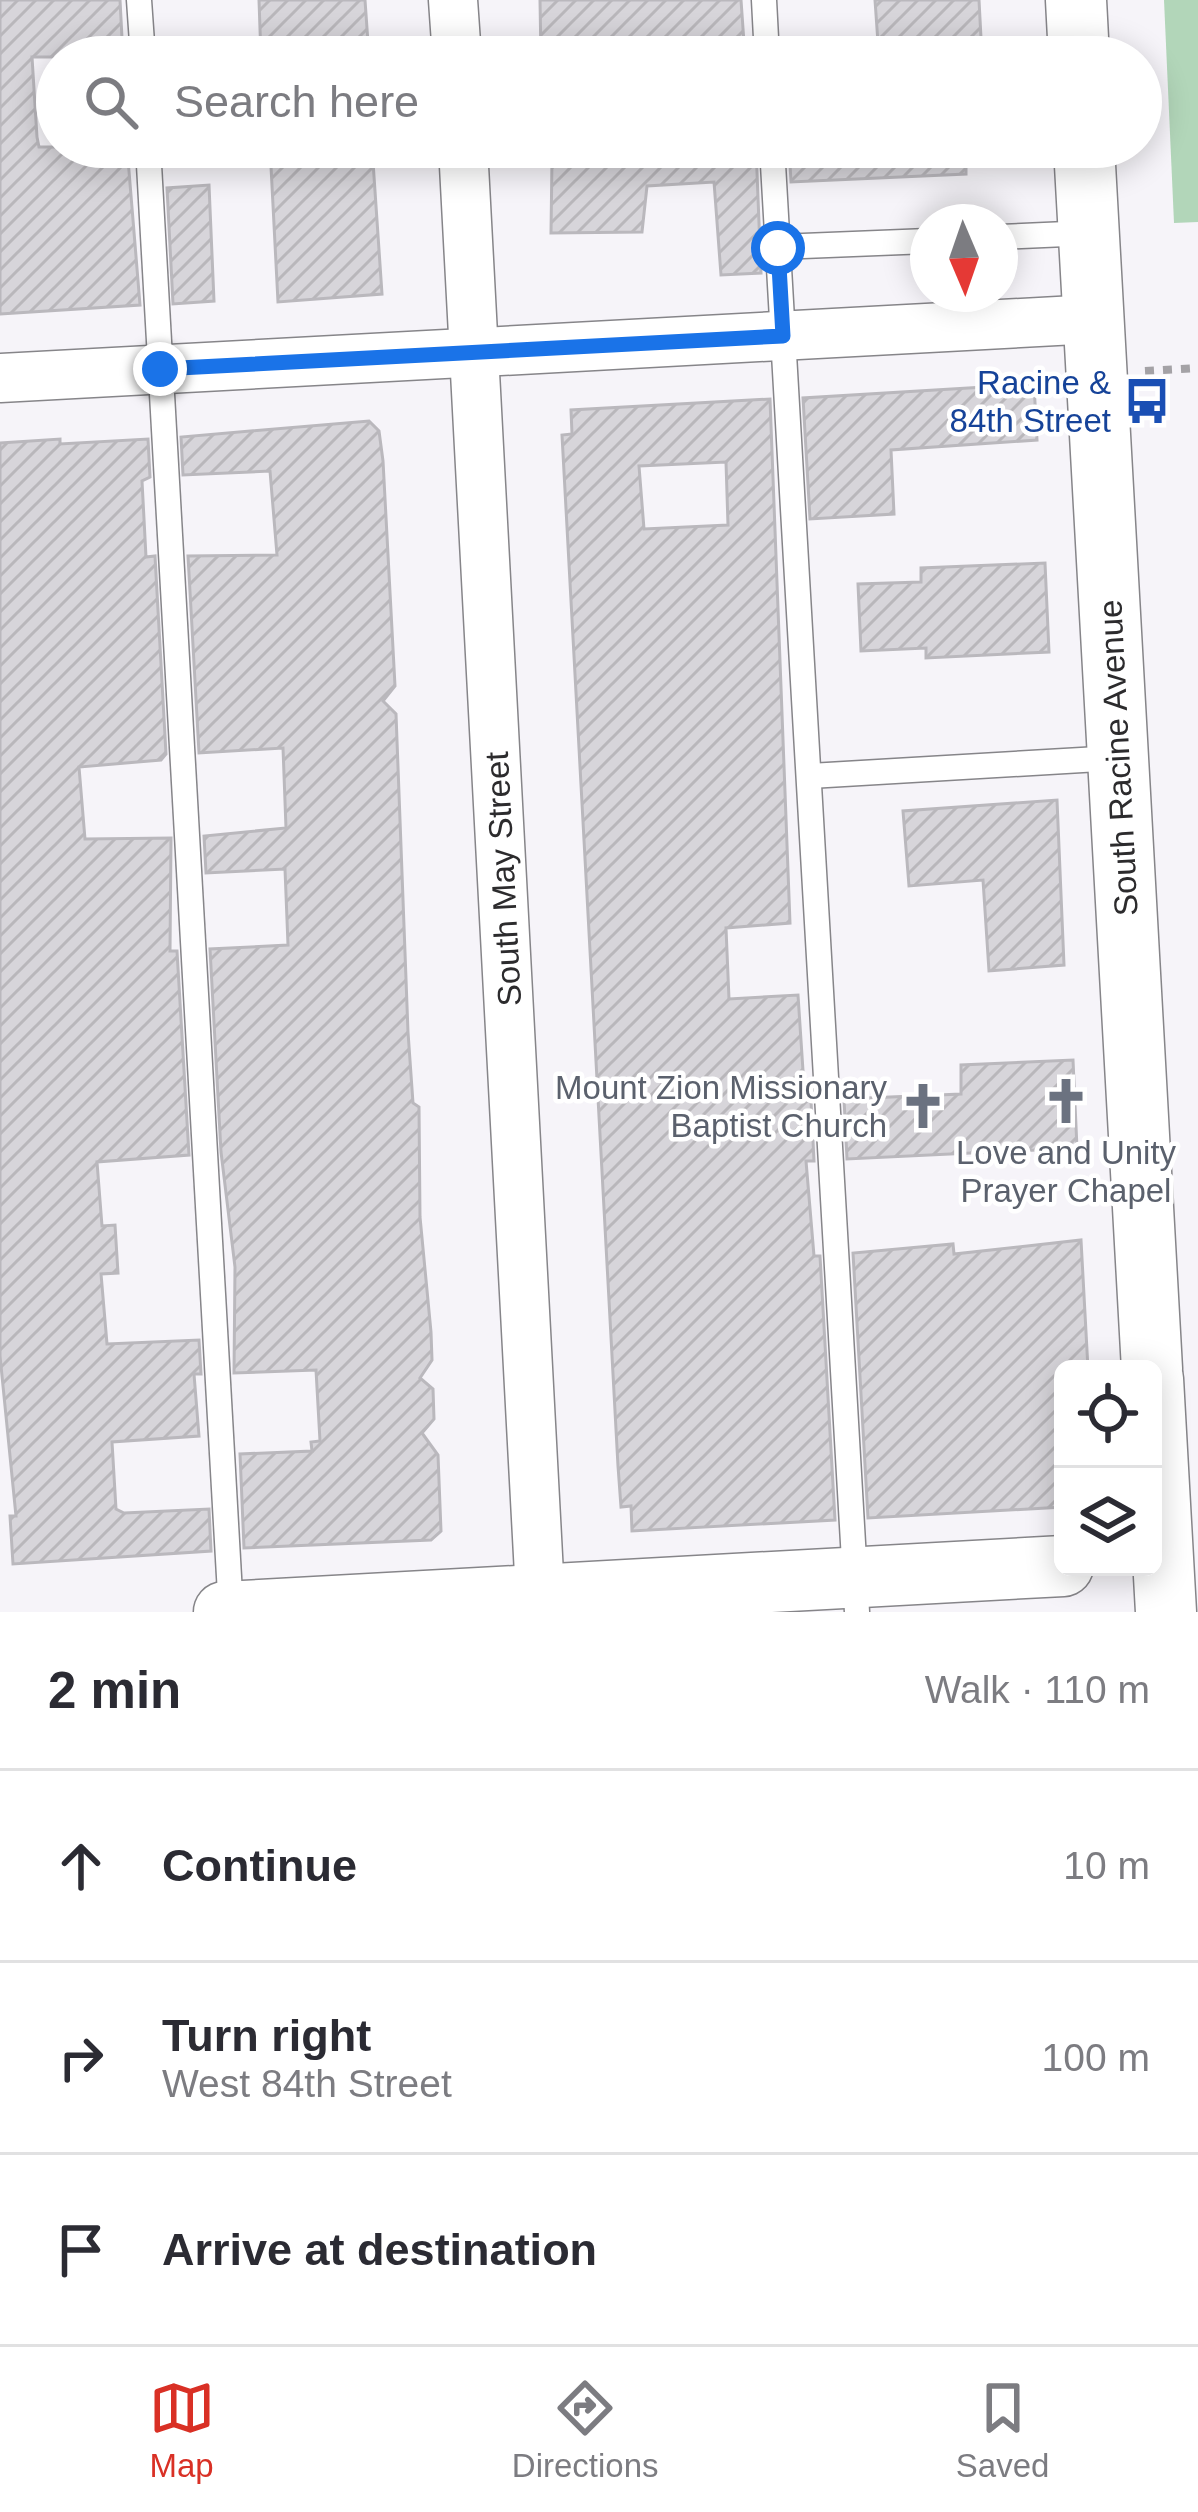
<!DOCTYPE html>
<html lang="en">
<head>
<meta charset="utf-8">
<style>
  body { margin:0; font-family:Arial,sans-serif; background:#f7f7f7; color:#2b2b33 }
  .controls { position:absolute; right:36px; bottom:36px; display:grid; overflow:hidden; border-radius:18px; box-shadow:0 6px 30px #0003 }
  .controls button { width:108px; height:108px; display:grid; place-items:center; padding:0; border:0; border-bottom:3px solid #e1e1e2; background:#fff; color:#2b2b33; font:60px sans-serif }
  .compass { position:absolute; left:910px; top:204px; width:108px; height:108px; border-radius:50%; background:#fff; box-shadow:0 6px 30px #0003; rotate:178deg }
  .stop { position:absolute; width:36px; height:36px; margin:-27px; border:9px solid #1a73e8; border-radius:50%; background:#fff }
  .stop.end { background:#1a73e8; border-color:#fff; box-shadow:0 3px 12px #0008 }
  .list { margin:0; padding:0; list-style:none }
  h2 { display:flex; justify-content:space-between; align-items:center; height:156px; margin:0; padding:0 48px; font-size:51px }
  h2 small { font-size:39px; font-weight:400; color:#7c7c81 }
  .list li { display:grid; grid-template-columns:78px 1fr auto; gap:36px; align-items:center; box-sizing:border-box; height:192px; padding:0 48px; border-top:3px solid #e1e1e2 }
  .list b { display:block; font-size:45px; white-space:nowrap }
  .list p { margin:0; font-size:39px; white-space:nowrap; color:#7c7c81 }
  .list em { font-size:39px; font-style:normal; color:#7c7c81 }
  .icon { flex:none; width:66px; height:66px; fill:none; stroke:currentColor; stroke-width:2; stroke-linecap:round; stroke-linejoin:round }
  .map { position:relative; flex:none; width:1198px; height:1612px; overflow:hidden }
  .search { position:absolute; background:#fff; box-shadow:0 6px 30px #0003; left:36px; right:36px; top:36px; height:132px; display:flex; align-items:center; gap:30px; box-sizing:border-box; padding:0 42px; border-radius:66px; color:#7c7c81; font-size:45px }
  .sheet { height:732px; background:#fff }
  nav { display:flex; justify-content:space-around; align-items:center; box-sizing:border-box; height:168px; border-top:3px solid #e1e1e2; background:#fff; font-size:33px; color:#7c7c81 }
  nav a { display:grid; justify-items:center; gap:6px }
  nav .on { color:#d93025 }
  .map>svg:first-child { display:block }
  .park { fill:#b2d6b9 }
  .building { fill:url(#building-hatch); stroke:#bab8bd; stroke-width:3; fill-rule:evenodd }
  .lines { fill:none; stroke-linecap:round; stroke-linejoin:round }
  .service-casing { stroke:#868589; stroke-width:27 }
  .minor-casing { stroke:#868589; stroke-width:51 }
  .tertiary-casing { stroke:#868589; stroke-width:63 }
  .path { stroke:#a4a2a6; stroke-width:8; stroke-dasharray:9 9; stroke-linecap:butt }
  .service { stroke:#fff; stroke-width:24 }
  .minor { stroke:#fff; stroke-width:48 }
  .tertiary { stroke:#fff; stroke-width:60 }
  .route { stroke:#1a73e8; stroke-width:15 }
  .labels { text-anchor:middle; dominant-baseline:central; stroke-width:9; stroke-linejoin:round; paint-order:stroke }
  .transit-label { font-size:33px; fill:#164399; stroke:#fff; text-anchor:end }
  .street-label { font-size:33px; fill:#2c2b2d; stroke:#fff }
  .worship-label { font-size:33px; fill:#5b616d; stroke:#fff; text-anchor:end }
</style>
</head>
<body>
<div class="map">
<svg width="1198" height="1612" viewBox="0 0 1198 1612">
  <defs>
    <pattern id="building-hatch" width="6" height="6" patternUnits="userSpaceOnUse" patternTransform="scale(3)"><rect width="6" height="6" fill="#d7d5da"/><path d="M-1 1l2-2M0 6l6-6M5 7l2-2" fill="none" stroke="#b9b7bb"/></pattern>
  </defs>
  <rect width="100%" height="100%" fill="#f6f4f9"/>
  <polygon class="park" points="1164,0 1198,0 1198,222 1174,223"/>
  <g class="building">
    <polygon points="0,0 120,0 123,57 32,57 37,137 39,147 127,147 140,305 0,314"/>
    <polygon points="259,0 365,0 369,57 261,57"/>
    <polygon points="540,0 741,0 745,57 541,57"/>
    <polygon points="875,0 979,0 982,57 879,57"/>
    <polygon points="270,147 372,147 382,294 278,302"/>
    <polygon points="560,147 756,147 761,273 721,275 714,182 647,186 642,232 551,233 552,159"/>
    <polygon points="789,147 966,147 966,174 791,182"/>
    <polygon points="209,185 214,301 173,304 167,188"/>
    <polygon points="1034,384 1037,440 891,450 894,514 810,519 803,398"/>
    <path d="M770,399L790,923L726,928L729,999L798,995L805,1101H811L814,1161H806L814,1256H820L835,1520L632,1531L631,1506L621,1507L618,1466L562,435L572,434L571,410ZM726,462L728,525L644,529L639,466Z"/>
    <polygon points="369,421 379,431 383,461 395,686 383,701 396,714 408,1032 413,1103 419,1107 420,1217 431,1332 432,1360 420,1378 433,1389 434,1419 422,1433 438,1455 441,1531 431,1540 244,1548 240,1454 312,1451 311,1442 320,1441 316,1370 234,1373 235,1267 221,1152 210,949 288,945 285,869 206,873 204,836 286,828 283,748 199,753 188,556 277,555 270,471 183,475 181,437"/>
    <polygon points="60,439 60,444 148,439 150,477 142,481 146,557 155,556 166,754 161,760 79,767 85,839 171,838 170,951 177,951 189,1155 97,1162 102,1226 115,1225 118,1273 101,1274 107,1344 199,1340 201,1374 194,1374 199,1436 112,1442 116,1509 124,1513 209,1509 211,1551 13,1564 10,1516 16,1516 0,1356 0,443"/>
    <polygon points="1045,563 1049,652 926,658 926,648 861,651 858,584 921,582 921,568"/>
    <polygon points="1057,800 1064,965 989,971 983,880 909,886 903,811"/>
    <polygon points="1073,1060 1077,1148 847,1159 844,1099 961,1094 961,1065"/>
    <polygon points="1081,1240 1088,1369 1063,1369 1063,1507 868,1518 853,1253 953,1244 954,1254"/>
  </g>
  <g class="lines">
    <defs>
      <g id="service">
        <polyline points="139,0 143,57"/>
        <polyline points="764,0 767,57"/>
        <polyline points="148,147 231,1612"/>
        <polyline points="772,147 857,1612"/>
        <polyline points="1000,237 1089,233"/>
        <polyline points="778,247 928,241"/>
        <polyline points="810,776 1116,758"/>
      </g>
      <g id="minor">
        <polyline points="453,0 457,57"/>
        <polyline points="463,147 541,1612"/>
        <polyline points="0,378 1094,319"/>
      </g>
      <g id="tertiary">
        <polyline points="1076,0 1079,57"/>
        <polyline points="1084,147 1152,1369"/>
        <polyline points="1153,1379 1166,1612"/>
        <polyline points="224,1612 1063,1566"/>
      </g>
    </defs>
    <use href="#service" class="service-casing"/>
    <use href="#minor" class="minor-casing"/>
    <use href="#tertiary" class="tertiary-casing"/>
    <polyline class="path" points="1145,371 1198,368"/>
    <use href="#service" class="service"/>
    <use href="#minor" class="minor"/>
    <use href="#tertiary" class="tertiary"/>
  </g>
  <g class="lines">
    <polyline class="route" points="160,369 783,336 778,248"/>
  </g>
  <defs>
    <symbol id="bus-bare" viewBox="-9 -9 18 18"><path d="M-5-6H5V4H4V6H2V4H-2V6H-4V4H-5ZM-3.5-4V0h7V-4ZM-3.5 1.2v1.5H-2V1.2ZM2 1.2v1.5H3.5V1.2Z" fill="#1a4fb4" stroke="#fff" stroke-width="2.5" paint-order="stroke"/></symbol>
    <symbol id="church-bare" viewBox="-9 -9 18 18"><path d="M-1.2-6h2.4v3.5h3.3v2.4h-3.3V6h-2.4V-.1h-3.3v-2.4h3.3Z" fill="#6b7280" stroke="#fff" stroke-width="2.5" paint-order="stroke"/></symbol>
  </defs>
  <g fill-rule="evenodd">
    <use href="#bus-bare" x="1114" y="368" width="66" height="66"/>
    <use href="#church-bare" x="1033" y="1068" width="66" height="66"/>
    <use href="#church-bare" x="890" y="1073" width="66" height="66"/>
  </g>
  <g class="labels">
    <g class="transit-label">
      <text x="1111" y="382">Racine &amp;<tspan x="1111" dy="38">84th Street</tspan></text>
    </g>
    <g class="street-label">
      <text transform="translate(1118 758) rotate(-93)">South Racine Avenue</text>
      <text transform="translate(503 879) rotate(-93)">South May Street</text>
    </g>
    <g class="worship-label">
      <text x="887" y="1087">Mount Zion Missionary<tspan x="887" dy="38">Baptist Church</tspan></text>
      <text x="1066" y="1152" text-anchor="middle">Love and Unity<tspan x="1066" dy="38">Prayer Chapel</tspan></text>
    </g>
  </g>
</svg>
<div class="controls">
<button><svg class="icon" aria-label="locate" viewBox="0 0 24 24"><circle cx="12" cy="12" r="6"/><path d="M12 2v4M12 18v4M2 12h4M18 12h4"/></svg></button>
<button><svg class="icon" aria-label="layers" viewBox="0 0 24 24"><path d="M12 4l9 5-9 5-9-5zM3 14l9 5 9-5"/></svg></button>
</div>
<svg class="compass" viewBox="-18 -18 36 36"><path d="M0-13l5 13h-10z" fill="#e53935"/><path d="M0 13l5-13h-10z" fill="#7c7c81"/></svg>
<div class="stop" style="left:778px;top:248px"></div>
<div class="stop end" style="left:160px;top:369px"></div>
<div class="search"><svg class="icon" aria-label="search" viewBox="0 0 24 24"><circle cx="10" cy="10" r="6"/><path d="M15 15l6 6"/></svg>Search here</div>
</div>
<section class="sheet">
<h2>2 min<small>Walk · 110 m</small></h2>
<ul class="list">
<li><svg class="icon" aria-label="ahead" viewBox="0 0 24 24"><path d="M12 20V5M6 11l6-6 6 6"/></svg><div><b>Continue</b></div><em>10 m</em></li>
<li><svg class="icon" aria-label="right" viewBox="0 0 24 24"><path d="M7 20v-9h11M14 6l5 5-5 5"/></svg><div><b>Turn right</b><p>West 84th Street</p></div><em>100 m</em></li>
<li><svg class="icon" aria-label="arrive" viewBox="0 0 24 24"><path d="M6 21V4h12l-3 4 3 4H6"/></svg><div><b>Arrive at destination</b></div></li>
</ul>
</section>
<nav>
<a class="on"><svg class="icon" aria-label="map" viewBox="0 0 24 24"><path d="M3 6l6-2 6 2 6-2v14l-6 2-6-2-6 2zM9 4v14M15 6v14"/></svg>Map</a>
<a><svg class="icon" aria-label="directions" viewBox="0 0 24 24"><path d="M12 3l9 9-9 9-9-9zM9 14v-3h6M13 9l2 2-2 2"/></svg>Directions</a>
<a><svg class="icon" aria-label="saved" viewBox="0 0 24 24"><path d="M7 4h10v16l-5-4-5 4z"/></svg>Saved</a>
</nav>
</body>
</html>
